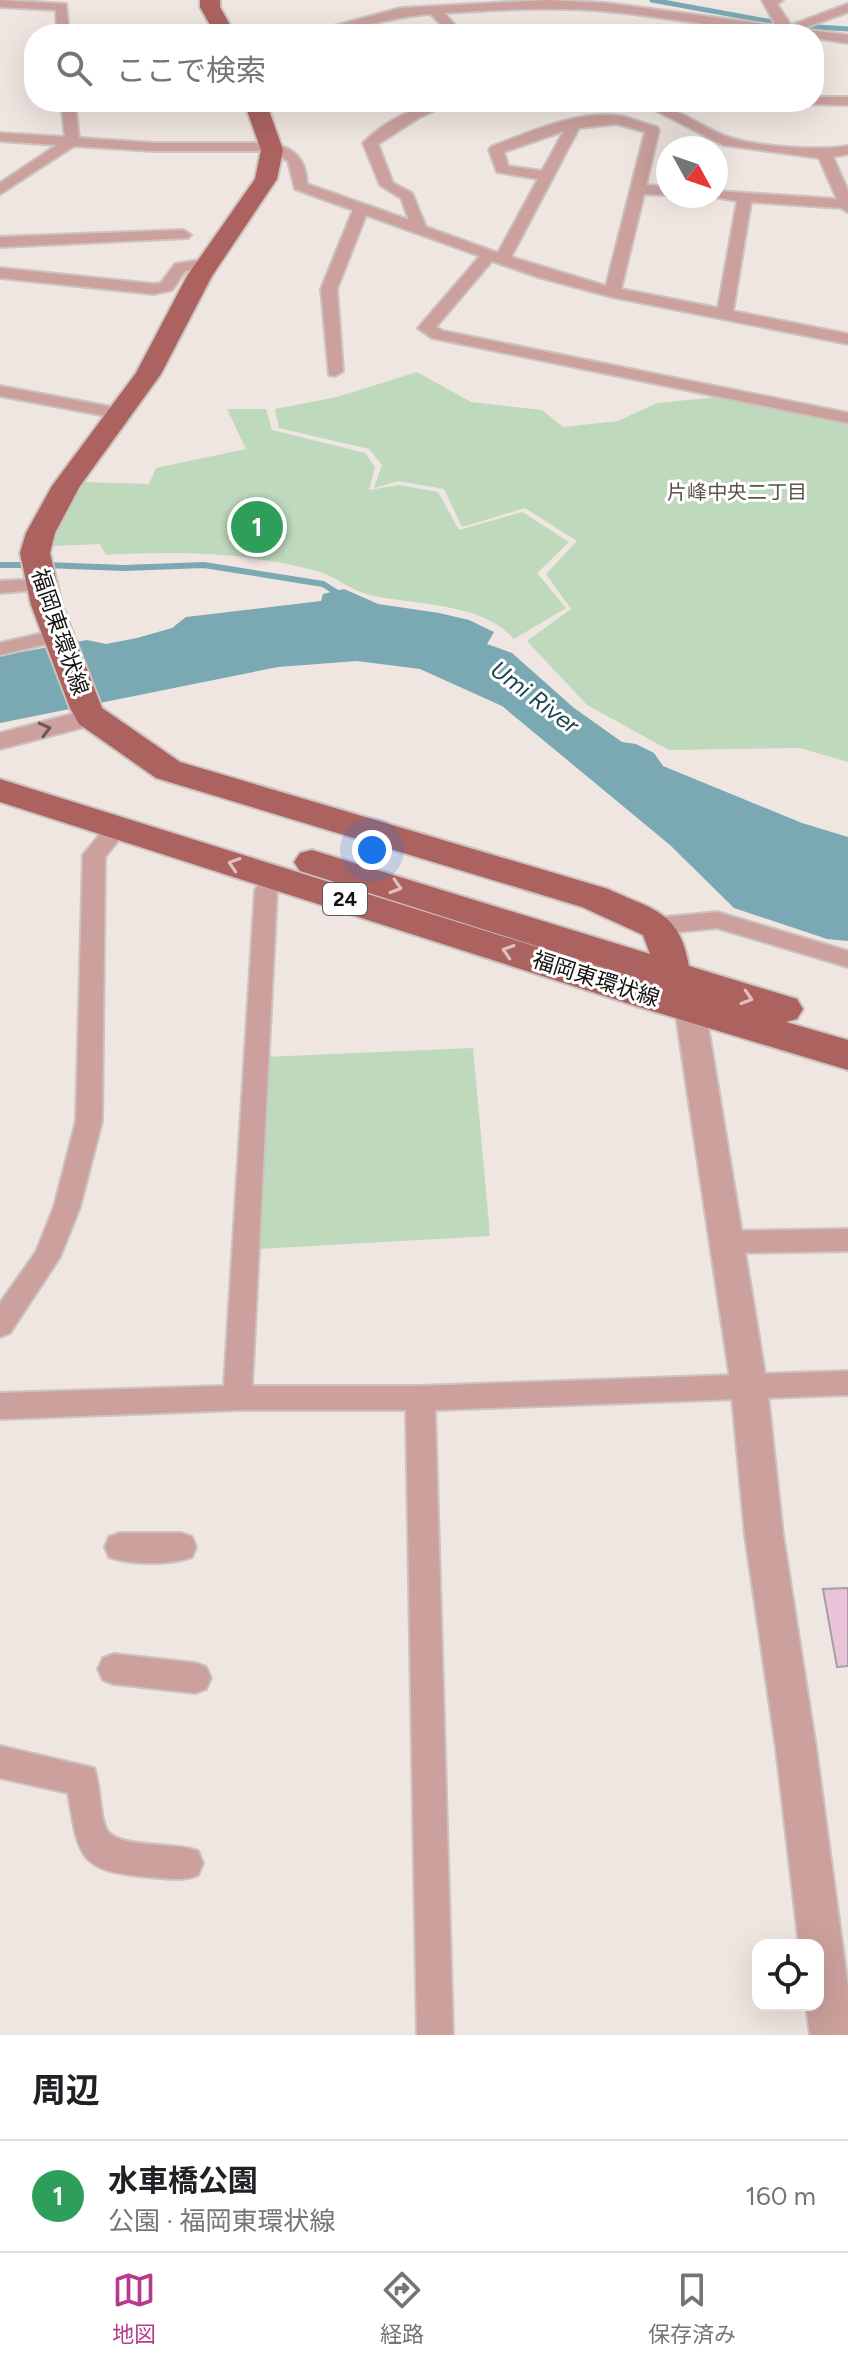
<!DOCTYPE html>
<html lang="ja">
<head>
<meta charset="utf-8">
<style>
  body { margin:0; font-family:Figtree,"Noto Sans JP",sans-serif; background:#f2f2f2; color:#202124 }
  .controls { position:absolute; right:24px; bottom:24px; display:grid; overflow:hidden; border-radius:16px; box-shadow:0 8px 32px #0002 }
  .controls button { width:72px; height:72px; display:grid; place-items:center; padding:0; border:0; border-bottom:2px solid #e0e0e0; background:#fff; color:#202124; font:40px sans-serif }
  .compass { position:absolute; left:656px; top:136px; width:72px; height:72px; border-radius:50%; background:#fff; box-shadow:0 8px 32px #0002; rotate:130deg }
  .you { position:absolute; left:372px; top:850px; width:28px; height:28px; margin:-20px; border:6px solid #fff; border-radius:50%; background:#1a73e8; box-shadow:0 0 0 12px #1a73e833 }
  .badge { display:grid; place-items:center; width:52px; height:52px; border-radius:50%; background:#b63b8b; color:#fff; font-size:26px; font-weight:700 }
  .pin { position:absolute; translate:-50% -50%; border:4px solid #fff; box-shadow:0 2px 8px #0006 }
  .list { margin:0; padding:0; list-style:none }
  h2 { display:flex; justify-content:space-between; align-items:center; height:104px; margin:0; padding:0 32px; font-size:34px }
  h2 small { font-size:26px; font-weight:400; color:#757577 }
  .list li { display:grid; grid-template-columns:52px 1fr auto; gap:24px; align-items:center; box-sizing:border-box; height:112px; padding:0 32px; border-top:2px solid #e0e0e0 }
  .list b { display:block; font-size:30px; white-space:nowrap }
  .list p { margin:0; font-size:26px; white-space:nowrap; color:#757577 }
  .list em { font-size:26px; font-style:normal; color:#757577 }
  .icon { flex:none; width:44px; height:44px; fill:none; stroke:currentColor; stroke-width:2; stroke-linecap:round; stroke-linejoin:round }
  .map { position:relative; flex:none; width:848px; height:2035px; overflow:hidden }
  .search { position:absolute; background:#fff; box-shadow:0 8px 32px #0002; left:24px; right:24px; top:24px; height:88px; display:flex; align-items:center; gap:20px; box-sizing:border-box; padding:0 28px; border-radius:32px; color:#757577; font-size:30px }
  .sheet { height:216px; background:#fff }
  nav { display:flex; justify-content:space-around; align-items:center; box-sizing:border-box; height:112px; border-top:2px solid #e0e0e0; background:#fff; font-size:22px; color:#757577 }
  nav a { display:grid; justify-items:center; gap:4px }
  nav .on { color:#b63b8b }
  .map>svg:first-child { display:block }
  .green { fill:#bed9bc }
  .water { fill:#7aa8b3 }
  .lines { fill:none; stroke-linecap:round; stroke-linejoin:round }
  .stream-far1 { stroke:#7aa8b3; stroke-width:5 }
  .stream { stroke:#7aa8b3; stroke-width:6 }
  .building { fill:#eac3d8; stroke:#a79ea3; stroke-width:2 }
  .minor-casing { stroke:#ccc3c0; stroke-width:4 }
  .tertiary-casing { stroke:#ccc3c0; stroke-width:4 }
  .primary-casing { stroke:#ccc3c0; stroke-width:4 }
  .minor { fill:#cba09d; fill-rule:evenodd }
  .tertiary { fill:#cba09d; fill-rule:evenodd }
  .primary { fill:#ac635f; fill-rule:evenodd }
  .oneway { stroke:#705957 }
  .oneway2 { stroke:#dec1bf }
  .labels { text-anchor:middle; dominant-baseline:central; stroke-width:6; stroke-linejoin:round; paint-order:stroke }
  .far-neighbourhood-label { font-size:20px; fill:#5a524e; stroke:#fff }
  .shield { fill:#fff; stroke:#5b5958; stroke-width:2 }
  .shield-label { font-size:20px; font-weight:bold; fill:#151211 }
  .street-label { font-size:22px; fill:#151211; stroke:#fff }
  .water-label { font-size:24px; font-style:italic; fill:#1a454e; stroke:#fff }
</style>
</head>
<body>
<div class="map">
<svg width="848" height="2035" viewBox="0 0 848 2035">
  <rect width="100%" height="100%" fill="#efe5e1"/>
  <g class="green">
    <polygon points="417,372 471,402 542,410 563,427 618,421 657,403 719,397 848,425 848,762 800,748 669,750 587,705 527,641 571,609 546,574 577,541 525,508 462,527 444,489 399,481 374,488 382,465 369,449 279,428 275,409 337,397"/>
    <path d="M227,409H266L272,430L365,453L375,467L369,490L399,485L438,492L459,530L522,512L569,542L537,573L566,608L514,639C482,602 414,605 370,595C352,591 337,578 320,572C251,552 177,551 106,555L100,544L54,546L57,523L79,482L149,484L156,468L246,449Z"/>
    <polygon points="473,1048 490,1236 258,1249 264,1057"/>
  </g>
  <polygon class="water" points="344,589 378,604 439,613 469,620 494,632 487,644 512,653 574,708 622,742 636,744 654,753 663,766 802,823 848,837 848,941 827,939 734,908 670,845 502,706 420,669 357,661 278,667 0,723 0,656 87,640 106,644 137,638 172,628 186,617 321,601 323,594"/>
  <g class="lines">
    <g class="stream-far1">
      <polyline points="652,0 783,24"/>
      <polyline points="801,26 848,29"/>
    </g>
    <g class="stream">
      <polyline points="0,565 31,565"/>
      <polyline points="45,565 124,568 204,565 323,584 342,596"/>
    </g>
  </g>
  <polygon class="building" points="848,1588 848,1666 837,1667 823,1589"/>
  <g class="lines">
    <defs>
      <g id="minor">
        <polygon points="0,0 66,4 69,34 57,34 56,10 0,7"/>
        <path d="M547,0L606,3L786,27L848,4V12L801,29L848,35V43L814,38V34C744,34 675,17 605,11C551,6 498,10 444,13L463,34H450L431,14C388,16 347,34 304,34L401,8Z"/>
        <polygon points="814,97 848,97 848,105 809,104 814,102"/>
        <path d="M61,102H75L79,138L154,143H272C295,149 306,159 307,184L409,220L401,198L380,185L363,143C386,120 422,102 454,102L420,117L378,144L393,183L412,193L426,227L498,253L538,179L497,172L489,150L491,147C530,132 578,110 620,116C632,118 645,124 657,127L659,130L646,185L668,187V195L644,194L621,289L718,308L737,201L709,196H716V191L837,199L819,158L723,145L639,102C674,102 699,128 731,138C759,147 819,151 848,146V154L833,157L848,191V212L841,208L751,202L733,311L848,334V344L612,297L538,277L492,261L436,327L443,331L848,413V423L432,338L418,328L480,256L366,215L337,289L343,371L335,376L329,375L321,289L353,210L295,189L288,161L271,151H154L74,146L0,194V183L57,145L0,141V133L65,137ZM617,124L645,132L606,286L511,257L579,128ZM564,131L542,171L508,166L504,152Z"/>
        <polygon points="183,230 191,235 188,238 0,247 0,237"/>
        <polygon points="206,259 214,264 211,267 185,271 172,290 154,294 0,278 0,268 154,284 161,283 175,264"/>
        <polygon points="0,386 117,408 126,413 117,418 0,396"/>
        <polygon points="40,579 47,581 50,585 47,589 0,593 0,581"/>
        <polygon points="60,629 70,635 67,639 0,655 0,643"/>
        <polygon points="118,820 126,822 129,827 105,857 102,1121 80,1207 60,1257 10,1333 0,1337 0,1303 36,1252 54,1207 76,1121 83,855 110,822"/>
        <polygon points="274,869 282,872 285,877 277,890 252,1386 420,1386 848,1371 848,1395 435,1410 453,2035 417,2035 406,1410 237,1410 0,1419 0,1393 224,1386 255,890 266,872"/>
        <polygon points="717,912 848,951 848,967 717,928 656,934 648,932 645,926 648,920 656,918"/>
        <polygon points="848,1229 848,1251 726,1253 717,1250 713,1242 717,1234 726,1231"/>
        <path d="M120,1533H181L192,1537L196,1547L192,1557C170,1565 131,1565 109,1557L105,1547L109,1537Z"/>
        <polygon points="114,1654 195,1663 206,1667 211,1678 206,1689 195,1693 114,1684 103,1680 98,1669 103,1658"/>
        <path d="M0,1746L94,1768C101,1786 99,1816 107,1830C118,1849 177,1842 198,1851L203,1863L198,1875C182,1882 167,1878 149,1877C79,1871 79,1859 68,1793L0,1778Z"/>
      </g>
      <g id="tertiary">
        <polygon points="762,0 783,0 777,4 794,30 792,33 780,33"/>
        <polygon points="91,709 100,711 104,717 100,723 0,749 0,733"/>
        <polygon points="690,997 701,1000 705,1008 767,1386 783,1535 816,1748 848,1988 848,2035 810,2035 806,2005 818,2005 818,1945 799,1945 776,1748 745,1535 731,1386 675,1008 679,1000"/>
      </g>
      <g id="primary">
        <polygon points="200,0 220,0 220,7 235,34 215,34 200,7"/>
        <path d="M244,102H266L283,150L277,179L212,276L161,374L80,486L55,533L50,553L62,605L102,708L180,762L608,889C653,910 680,911 689,966L797,999L803,1009L797,1019L786,1022L848,1040V1070L639,1007L0,802V779L659,985L300,871L294,862L300,853L312,850L650,954L643,935L582,907L156,778L79,724L70,708L31,605L20,553L26,533L52,486L136,373L187,276L255,179L261,150Z"/>
      </g>
    </defs>
    <use href="#minor" class="minor-casing"/>
    <use href="#tertiary" class="tertiary-casing"/>
    <use href="#primary" class="primary-casing"/>
    <use href="#minor" class="minor"/>
    <use href="#tertiary" class="tertiary"/>
    <use href="#primary" class="primary"/>
  </g>
  <defs><path id="oneway-chevron" d="M-2-3.5L2.5 0L-2 3.5" fill="none" stroke-width="1.6" stroke-linecap="round" stroke-linejoin="round" transform="scale(2)"/></defs>
  <use class="oneway" href="#oneway-chevron" transform="translate(45 729) rotate(-15)"/>
  <g class="oneway2">
    <use href="#oneway-chevron" transform="translate(234 864) rotate(-162)"/>
    <use href="#oneway-chevron" transform="translate(396 887) rotate(17)"/>
    <use href="#oneway-chevron" transform="translate(508 951) rotate(-162)"/>
    <use href="#oneway-chevron" transform="translate(747 998) rotate(17)"/>
  </g>
  <g class="labels">
    <g class="far-neighbourhood-label">
      <text x="737" y="492">片峰中央二丁目</text>
    </g>
    <rect class="shield" x="323" y="883" width="44" height="32" rx="6"/>
    <g class="shield-label">
      <text x="345" y="899">24</text>
    </g>
    <g class="street-label">
      <text transform="translate(60 632) rotate(71)">福岡東環状線</text>
      <text transform="translate(596 979) rotate(18)">福岡東環状線</text>
    </g>
    <g class="water-label">
      <text transform="translate(535 697) rotate(37)">Umi River</text>
    </g>
  </g>
</svg>
<div class="controls">
<button><svg class="icon" aria-label="locate" viewBox="0 0 24 24"><circle cx="12" cy="12" r="6"/><path d="M12 2v4M12 18v4M2 12h4M18 12h4"/></svg></button>
</div>
<svg class="compass" viewBox="-18 -18 36 36"><path d="M0-13l5 13h-10z" fill="#e53935"/><path d="M0 13l5-13h-10z" fill="#757577"/></svg>
<div class="you"></div>
<div class="pin badge" style="left:257px;top:527px;background:#2e9e5b">1</div>
<div class="search"><svg class="icon" aria-label="search" viewBox="0 0 24 24"><circle cx="10" cy="10" r="6"/><path d="M15 15l6 6"/></svg>ここで検索</div>
</div>
<section class="sheet">
<h2>周辺<small></small></h2>
<ul class="list">
<li><span class="badge" style="background:#2e9e5b">1</span><div><b>水車橋公園</b><p>公園 · 福岡東環状線</p></div><em>160 m</em></li>
</ul>
</section>
<nav>
<a class="on"><svg class="icon" aria-label="map" viewBox="0 0 24 24"><path d="M3 6l6-2 6 2 6-2v14l-6 2-6-2-6 2zM9 4v14M15 6v14"/></svg>地図</a>
<a><svg class="icon" aria-label="directions" viewBox="0 0 24 24"><path d="M12 3l9 9-9 9-9-9zM9 14v-3h6M13 9l2 2-2 2"/></svg>経路</a>
<a><svg class="icon" aria-label="saved" viewBox="0 0 24 24"><path d="M7 4h10v16l-5-4-5 4z"/></svg>保存済み</a>
</nav>
</body>
</html>
